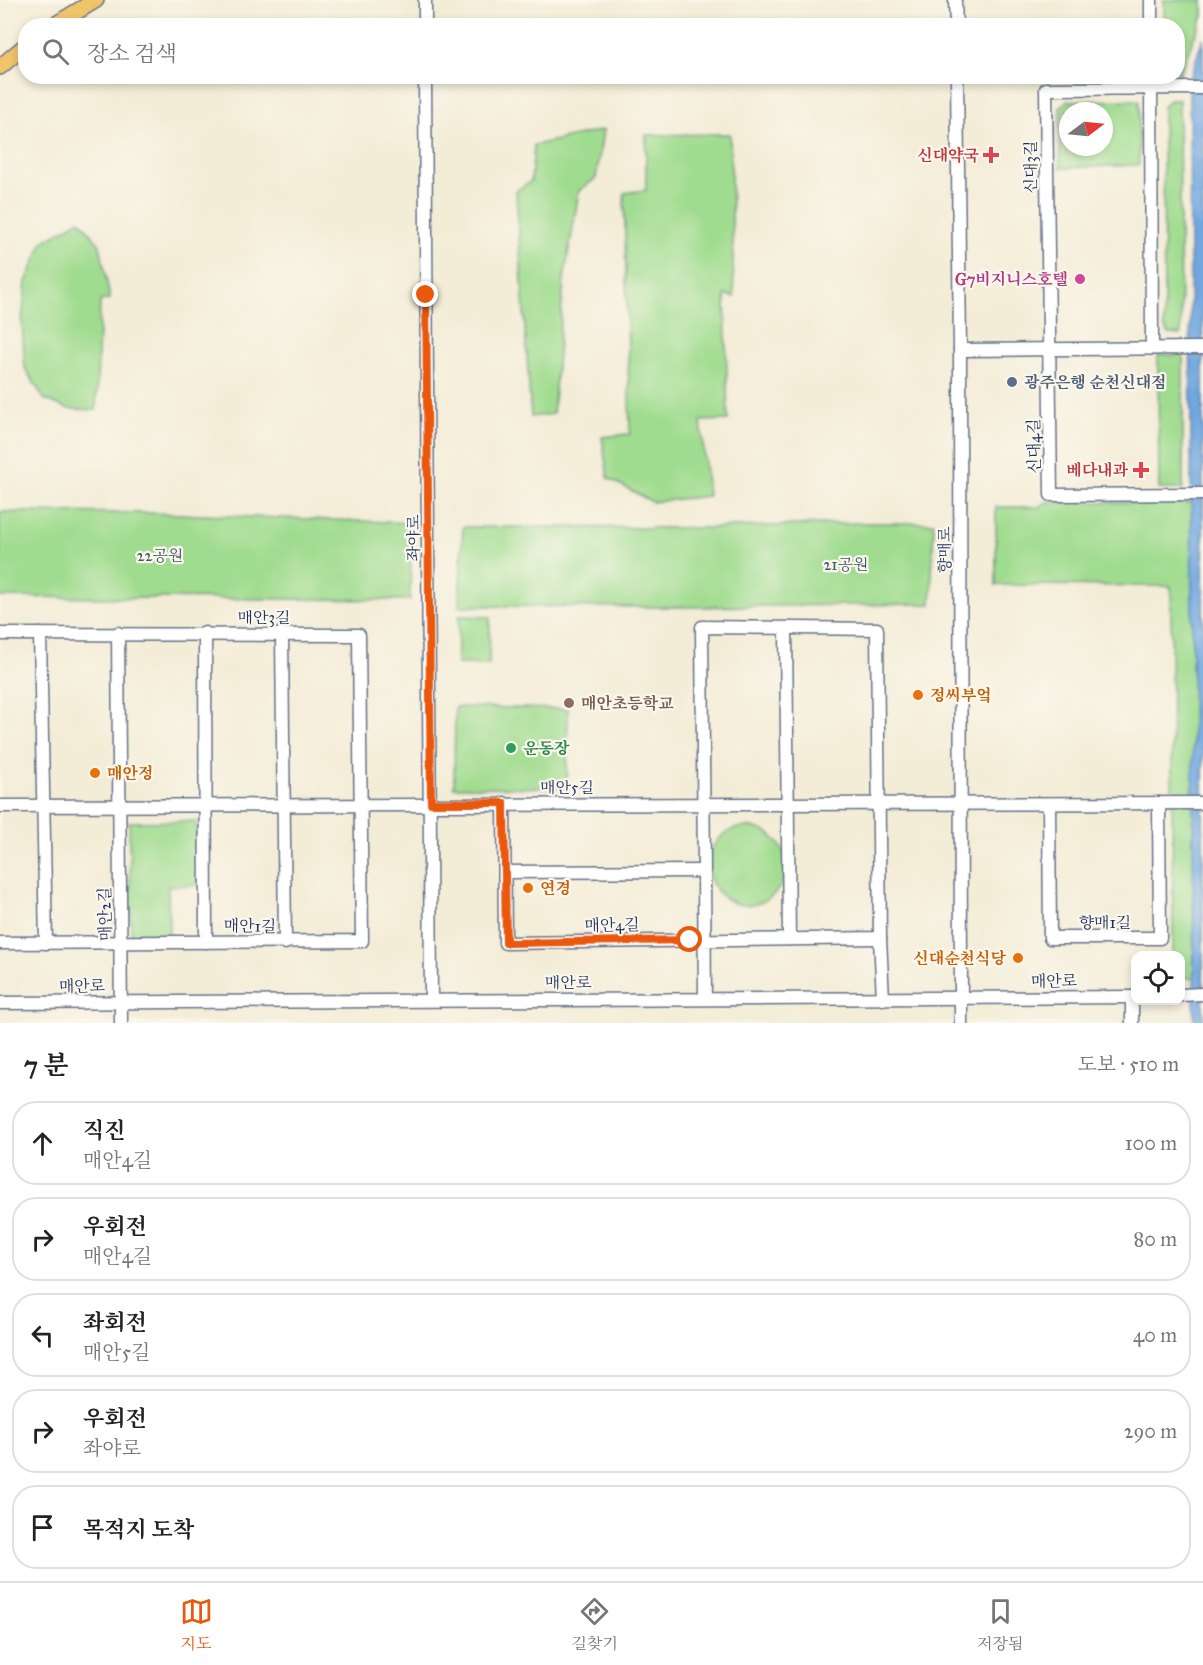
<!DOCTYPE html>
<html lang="ko">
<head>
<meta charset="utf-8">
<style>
  body { margin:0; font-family:"IM FELL Great Primer","Noto Serif KR",serif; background:#f2f2f2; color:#222 }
  .controls { position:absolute; right:18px; bottom:18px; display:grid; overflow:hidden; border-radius:12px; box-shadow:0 3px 9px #0003 }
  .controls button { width:54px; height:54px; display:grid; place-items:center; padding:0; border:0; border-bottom:2px solid #e0e0e0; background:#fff; color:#222; font:30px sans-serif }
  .compass { position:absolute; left:1059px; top:102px; width:54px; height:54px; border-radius:50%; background:#fff; box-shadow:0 3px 9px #0003; rotate:74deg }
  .stop { position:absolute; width:18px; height:18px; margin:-14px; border:4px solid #ea580c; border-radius:50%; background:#fff }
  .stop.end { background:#ea580c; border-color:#fff; box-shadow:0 2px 6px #0008 }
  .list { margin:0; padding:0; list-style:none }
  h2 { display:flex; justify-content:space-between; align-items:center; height:78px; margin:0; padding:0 24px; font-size:26px }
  h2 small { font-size:20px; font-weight:400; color:#767676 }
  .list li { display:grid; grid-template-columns:39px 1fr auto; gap:18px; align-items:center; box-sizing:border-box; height:84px; margin:0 12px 12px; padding:0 12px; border:2px solid #e0e0e0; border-radius:24px }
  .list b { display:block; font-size:22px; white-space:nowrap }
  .list p { margin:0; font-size:20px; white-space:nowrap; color:#767676 }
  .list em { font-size:20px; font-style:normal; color:#767676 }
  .icon { flex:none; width:33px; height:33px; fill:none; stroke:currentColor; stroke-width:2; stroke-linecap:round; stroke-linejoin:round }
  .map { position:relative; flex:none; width:1203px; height:1023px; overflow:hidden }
  .search { position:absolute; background:#fff; box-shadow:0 3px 9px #0003; left:18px; right:18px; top:18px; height:66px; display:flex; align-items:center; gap:15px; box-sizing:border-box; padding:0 21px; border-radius:24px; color:#767676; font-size:22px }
  .sheet { height:558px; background:#fff }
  nav { display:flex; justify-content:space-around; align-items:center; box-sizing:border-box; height:84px; border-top:2px solid #e0e0e0; background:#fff; font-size:16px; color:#767676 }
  nav a { display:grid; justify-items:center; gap:3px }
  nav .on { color:#ea580c }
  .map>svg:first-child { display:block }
  .green { fill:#a0dc8f; stroke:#5e8676; stroke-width:1.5; fill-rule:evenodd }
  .water { fill:#71a7df; stroke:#466b9e; stroke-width:1.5 }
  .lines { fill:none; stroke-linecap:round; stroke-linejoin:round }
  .minor-casing { stroke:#677188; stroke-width:15 }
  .major-casing { stroke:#677188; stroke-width:18 }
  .minor { stroke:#fff; stroke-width:12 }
  .major { stroke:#f0c469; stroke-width:15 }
  .route { stroke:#ea580c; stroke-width:8 }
  .health-dot { fill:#e0444e; stroke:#fbf7ec; stroke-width:2 }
  .hotel-dot { fill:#d1479c; stroke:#fbf7ec; stroke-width:2 }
  .service-dot { fill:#5c6f8a; stroke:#fbf7ec; stroke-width:2 }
  .food-dot { fill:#e8710a; stroke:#fbf7ec; stroke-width:2 }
  .education-dot { fill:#8d6e63; stroke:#fbf7ec; stroke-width:2 }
  .leisure-dot { fill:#2e9e5b; stroke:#fbf7ec; stroke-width:2 }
  .labels { text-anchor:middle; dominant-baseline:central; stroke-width:4.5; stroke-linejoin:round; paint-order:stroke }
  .health-label { font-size:16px; font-weight:bold; fill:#be3a42; stroke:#fbf7ec; text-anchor:end }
  .street-label { font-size:16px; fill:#1b2f5e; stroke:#fbf7ec }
  .hotel-label { font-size:16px; font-weight:bold; fill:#b23c85; stroke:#fbf7ec; text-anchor:end }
  .service-label { font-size:16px; font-weight:bold; fill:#4e5e75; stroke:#fbf7ec; text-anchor:start }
  .park-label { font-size:16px; fill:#3c5a6a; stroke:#fbf7ec }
  .food-label { font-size:16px; font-weight:bold; fill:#c56008; stroke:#fbf7ec; text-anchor:start }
  .education-label { font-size:16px; font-weight:bold; fill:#785e54; stroke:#fbf7ec; text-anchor:start }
  .leisure-label { font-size:16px; font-weight:bold; fill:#27864d; stroke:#fbf7ec; text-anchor:start }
</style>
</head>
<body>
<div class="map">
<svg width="1203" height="1023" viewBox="0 0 1203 1023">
  <rect width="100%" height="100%" fill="#fbf7ec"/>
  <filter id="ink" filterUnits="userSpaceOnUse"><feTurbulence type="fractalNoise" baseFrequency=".0167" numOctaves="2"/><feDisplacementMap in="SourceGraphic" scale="12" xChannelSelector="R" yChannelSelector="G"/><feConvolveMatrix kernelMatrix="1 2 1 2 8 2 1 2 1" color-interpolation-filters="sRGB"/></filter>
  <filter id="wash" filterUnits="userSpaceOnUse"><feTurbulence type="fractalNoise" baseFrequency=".008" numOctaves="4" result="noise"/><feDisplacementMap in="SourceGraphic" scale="24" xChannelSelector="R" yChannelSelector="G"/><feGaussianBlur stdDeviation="1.35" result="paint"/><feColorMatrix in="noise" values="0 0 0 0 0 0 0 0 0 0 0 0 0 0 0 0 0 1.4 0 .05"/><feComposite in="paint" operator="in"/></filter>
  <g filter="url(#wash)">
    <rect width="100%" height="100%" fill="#f3ecd6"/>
    <g class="green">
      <polygon points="1164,0 1203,0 1203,16 1178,77 1171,77 1178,76 1178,26 1164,25"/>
      <path d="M1139,100V165L1060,168V107L1067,101ZM1068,111H1104V147H1068Z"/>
      <polygon points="1169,100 1179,100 1181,335 1169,334 1164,327 1163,107"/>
      <polygon points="603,130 596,178 579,191 564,279 553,414 531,417 516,191 531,181 534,145"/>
      <polygon points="730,134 734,297 725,295 728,420 701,421 708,496 652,502 608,478 602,437 630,434 624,193 646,190 646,135"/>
      <polygon points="80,220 100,245 110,299 100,301 96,410 68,409 44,399 25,368 22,322 26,282 43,242"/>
      <polygon points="1158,355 1183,355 1183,489 1159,489"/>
      <polygon points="1046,502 1203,503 1203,978 1181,978 1180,956 1173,955 1171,586 996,585 996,507 1040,507"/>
      <polygon points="0,512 151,513 412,523 410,600 0,597"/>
      <polygon points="860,523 934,523 931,604 681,607 459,606 463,527 705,528"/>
      <polygon points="459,616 490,617 489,665 457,664"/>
      <polygon points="455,707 568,709 567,788 454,787"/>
      <polygon points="197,821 198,885 168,886 169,937 131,937 129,822"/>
      <circle cx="747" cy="866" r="39"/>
    </g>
    <polygon class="water" points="1203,38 1203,1023 1194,1023 1189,81"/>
  </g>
  <g filter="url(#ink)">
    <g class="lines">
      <defs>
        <g id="minor">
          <polyline points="425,0 425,26"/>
          <polyline points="955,0 956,26"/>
          <polyline points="1151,26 1151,0"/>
          <polyline points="425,76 431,999"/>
          <polyline points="957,76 960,350 961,1023"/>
          <polyline points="1151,76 1152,348"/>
          <polyline points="1203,88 1046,89 1051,495 1203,494"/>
          <polyline points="960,350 1203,348"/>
          <polyline points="786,629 789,939"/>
          <polyline points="118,633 121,1023"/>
          <polyline points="205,633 206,942"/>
          <polyline points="282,633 285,943"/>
          <polyline points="0,634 359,635 362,941 0,943"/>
          <polyline points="40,634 46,943"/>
          <polyline points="504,803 505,943 880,938 877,629 702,627 705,998"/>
          <polyline points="1049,804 1050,938 1160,938 1159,803"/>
          <polyline points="0,806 1203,803"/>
          <polyline points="505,872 703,871"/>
          <polyline points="880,938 883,999"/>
          <polyline points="1180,995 1203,994"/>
          <polyline points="1132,997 1132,1023"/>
          <polyline points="0,1003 1136,997"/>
        </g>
        <g id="major">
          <polyline points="53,26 96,0"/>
          <polyline points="0,67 26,45"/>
        </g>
      </defs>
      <use href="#minor" class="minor-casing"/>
      <use href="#major" class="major-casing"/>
      <use href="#minor" class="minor"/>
      <use href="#major" class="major"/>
    </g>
  </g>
  <g class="lines" filter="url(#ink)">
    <polyline class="route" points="426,295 431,803 504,803 506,943 690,940"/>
  </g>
  <g class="health-dot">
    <path d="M988 146h6v6h6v6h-6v6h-6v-6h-6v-6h6z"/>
    <path d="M1138 461h6v6h6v6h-6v6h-6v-6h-6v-6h6z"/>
  </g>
  <circle class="hotel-dot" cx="1080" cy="279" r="6"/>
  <circle class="service-dot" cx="1012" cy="382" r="6"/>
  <g class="food-dot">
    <circle cx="918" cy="695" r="6"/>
    <circle cx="95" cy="773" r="6"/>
    <circle cx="528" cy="888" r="6"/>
    <circle cx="1018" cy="958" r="6"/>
  </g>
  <circle class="education-dot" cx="569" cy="703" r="6"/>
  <circle class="leisure-dot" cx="511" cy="748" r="6"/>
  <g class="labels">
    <g class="health-label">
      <text x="979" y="155">신대약국</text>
      <text x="1128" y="470">베다내과</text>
    </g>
    <g class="street-label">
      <text transform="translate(1030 167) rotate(-90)">신대3길</text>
      <text transform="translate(1034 446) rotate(-91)">신대4길</text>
      <text transform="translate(413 538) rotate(-90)">좌야로</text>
      <text transform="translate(944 550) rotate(-90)">향매로</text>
      <text x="264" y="617">매안3길</text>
      <text x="567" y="787">매안5길</text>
      <text transform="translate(105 914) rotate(-91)">매안2길</text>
      <text x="1105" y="922">향매1길</text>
      <text transform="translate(612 925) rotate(-1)">매안4길</text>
      <text transform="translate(250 926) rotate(1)">매안1길</text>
      <text transform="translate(1054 981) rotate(-1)">매안로</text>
      <text x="568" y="982">매안로</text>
      <text transform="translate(82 986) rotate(-1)">매안로</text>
    </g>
    <g class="hotel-label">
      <text x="1068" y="279">G7비지니스호텔</text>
    </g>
    <g class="service-label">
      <text x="1024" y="382">광주은행 순천신대점</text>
    </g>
    <g class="park-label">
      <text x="160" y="555">22공원</text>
      <text x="846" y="564">21공원</text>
    </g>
    <g class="food-label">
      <text x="930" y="695">정씨부엌</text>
      <text x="107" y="773">매안정</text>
      <text x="540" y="888">연경</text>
      <text x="1006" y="958" text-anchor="end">신대순천식당</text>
    </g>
    <g class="education-label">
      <text x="581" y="703">매안초등학교</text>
    </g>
    <g class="leisure-label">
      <text x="523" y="748">운동장</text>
    </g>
  </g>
</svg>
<div class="controls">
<button><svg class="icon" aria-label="locate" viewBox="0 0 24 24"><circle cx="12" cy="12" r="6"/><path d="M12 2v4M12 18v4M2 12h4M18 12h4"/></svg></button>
</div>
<svg class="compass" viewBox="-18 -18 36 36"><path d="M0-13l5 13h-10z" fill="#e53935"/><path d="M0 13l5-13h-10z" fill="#767676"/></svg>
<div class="stop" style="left:690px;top:940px"></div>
<div class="stop end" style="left:426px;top:295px"></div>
<div class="search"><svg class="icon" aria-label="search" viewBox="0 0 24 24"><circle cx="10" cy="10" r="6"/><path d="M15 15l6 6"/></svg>장소 검색</div>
</div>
<section class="sheet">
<h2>7 분<small>도보 · 510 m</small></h2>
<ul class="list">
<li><svg class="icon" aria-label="ahead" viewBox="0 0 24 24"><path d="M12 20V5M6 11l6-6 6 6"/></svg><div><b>직진</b><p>매안4길</p></div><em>100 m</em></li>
<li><svg class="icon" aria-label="right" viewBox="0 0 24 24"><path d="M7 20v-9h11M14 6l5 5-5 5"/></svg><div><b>우회전</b><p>매안4길</p></div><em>80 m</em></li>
<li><svg class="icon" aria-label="left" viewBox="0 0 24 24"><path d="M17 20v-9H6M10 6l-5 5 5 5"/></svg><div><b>좌회전</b><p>매안5길</p></div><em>40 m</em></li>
<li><svg class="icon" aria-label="right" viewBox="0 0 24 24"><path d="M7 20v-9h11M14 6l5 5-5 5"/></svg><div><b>우회전</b><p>좌야로</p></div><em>290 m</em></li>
<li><svg class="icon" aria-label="arrive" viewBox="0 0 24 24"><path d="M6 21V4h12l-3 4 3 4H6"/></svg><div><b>목적지 도착</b></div></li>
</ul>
</section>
<nav>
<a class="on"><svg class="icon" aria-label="map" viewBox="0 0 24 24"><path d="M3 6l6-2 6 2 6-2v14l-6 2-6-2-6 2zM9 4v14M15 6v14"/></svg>지도</a>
<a><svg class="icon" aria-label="directions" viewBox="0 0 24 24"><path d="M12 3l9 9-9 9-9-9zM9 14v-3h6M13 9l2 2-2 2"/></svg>길찾기</a>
<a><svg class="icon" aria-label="saved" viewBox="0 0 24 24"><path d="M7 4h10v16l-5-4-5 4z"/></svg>저장됨</a>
</nav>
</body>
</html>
